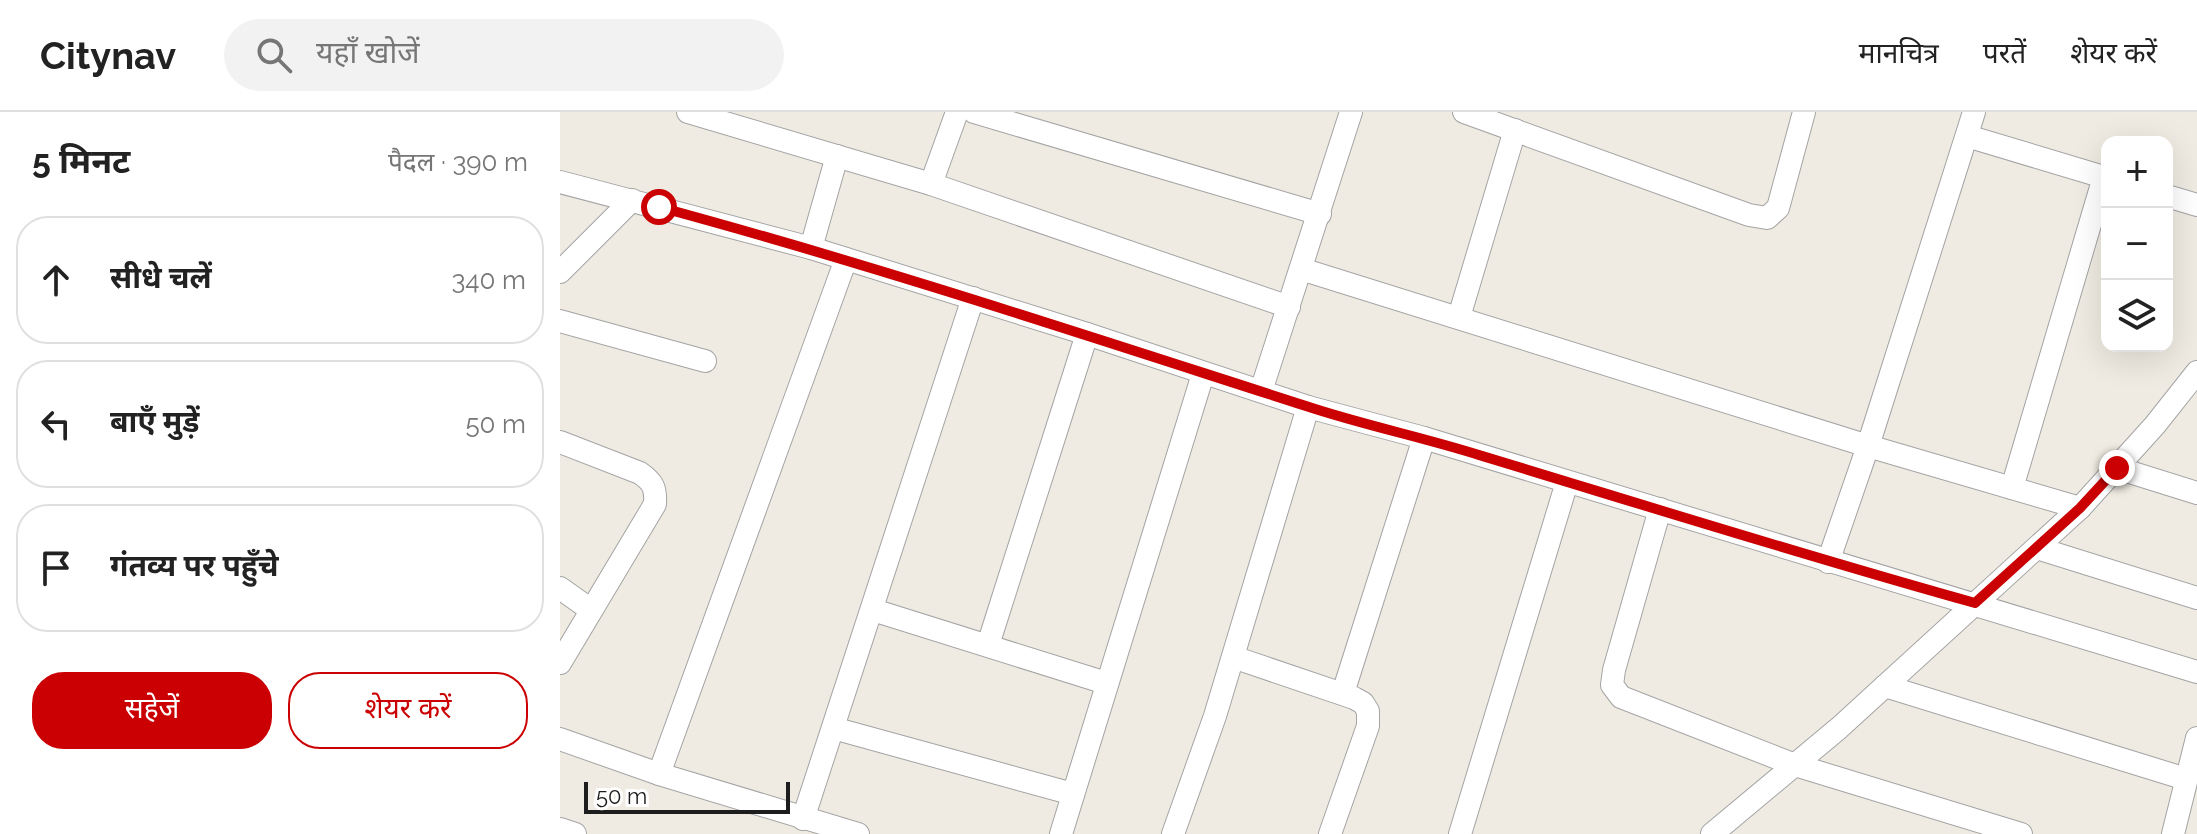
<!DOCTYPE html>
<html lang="hi">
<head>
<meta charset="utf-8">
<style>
  body { margin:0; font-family:Raleway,"Noto Sans Devanagari",sans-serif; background:#f2f2f2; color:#222 }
  .controls { position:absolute; right:24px; top:24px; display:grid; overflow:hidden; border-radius:16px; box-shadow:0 8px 32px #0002 }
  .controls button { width:72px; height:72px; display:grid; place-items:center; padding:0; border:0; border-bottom:2px solid #e0e0e0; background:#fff; color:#222; font:40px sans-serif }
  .scale { position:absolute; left:24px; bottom:20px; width:206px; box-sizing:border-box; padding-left:8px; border:4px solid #1d1d1d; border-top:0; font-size:22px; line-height:28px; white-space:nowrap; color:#1d1d1d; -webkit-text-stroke:6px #fff; paint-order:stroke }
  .stop { position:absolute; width:24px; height:24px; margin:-18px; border:6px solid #cb0003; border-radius:50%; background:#fff }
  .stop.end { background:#cb0003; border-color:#fff; box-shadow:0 2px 8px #0008 }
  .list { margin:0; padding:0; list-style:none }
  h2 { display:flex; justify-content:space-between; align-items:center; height:104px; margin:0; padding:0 32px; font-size:34px }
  h2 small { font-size:26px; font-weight:400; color:#767676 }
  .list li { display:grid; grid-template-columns:52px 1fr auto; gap:24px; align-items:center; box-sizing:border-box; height:128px; margin:0 16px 16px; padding:0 16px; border:2px solid #e0e0e0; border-radius:32px }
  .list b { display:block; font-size:30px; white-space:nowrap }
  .list em { font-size:26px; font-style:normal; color:#767676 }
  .actions { display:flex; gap:16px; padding:24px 32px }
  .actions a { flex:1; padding:18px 0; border:2px solid #cb0003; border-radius:32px; text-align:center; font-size:28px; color:#cb0003 }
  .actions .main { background:#cb0003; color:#fff }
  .icon { flex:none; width:44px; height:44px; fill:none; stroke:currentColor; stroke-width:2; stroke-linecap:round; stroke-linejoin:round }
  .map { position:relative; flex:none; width:1637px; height:722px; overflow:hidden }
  header { display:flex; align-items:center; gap:48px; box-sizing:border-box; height:112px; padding:0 40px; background:#fff; border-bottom:2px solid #e0e0e0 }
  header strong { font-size:38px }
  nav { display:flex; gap:44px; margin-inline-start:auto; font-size:28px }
  .search { width:560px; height:72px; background:#f2f2f2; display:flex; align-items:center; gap:20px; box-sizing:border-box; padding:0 28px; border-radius:44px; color:#767676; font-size:30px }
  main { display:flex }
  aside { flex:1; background:#fff }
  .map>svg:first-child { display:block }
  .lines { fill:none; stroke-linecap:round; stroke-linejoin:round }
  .minor-casing { stroke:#a4a4a4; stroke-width:24 }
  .minor { stroke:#fff; stroke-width:22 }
  .route { stroke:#cb0003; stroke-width:10 }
</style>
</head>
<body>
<header>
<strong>Citynav</strong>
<div class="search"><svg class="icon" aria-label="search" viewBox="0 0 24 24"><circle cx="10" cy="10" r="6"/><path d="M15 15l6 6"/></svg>यहाँ खोजें</div>
<nav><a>मानचित्र</a><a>परतें</a><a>शेयर करें</a></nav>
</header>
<main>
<aside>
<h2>5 मिनट<small>पैदल · 390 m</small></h2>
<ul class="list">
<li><svg class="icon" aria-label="ahead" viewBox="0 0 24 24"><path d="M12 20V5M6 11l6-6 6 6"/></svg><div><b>सीधे चलें</b></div><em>340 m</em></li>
<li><svg class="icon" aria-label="left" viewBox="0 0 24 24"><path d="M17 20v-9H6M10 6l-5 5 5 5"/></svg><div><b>बाएँ मुड़ें</b></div><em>50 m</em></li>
<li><svg class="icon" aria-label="arrive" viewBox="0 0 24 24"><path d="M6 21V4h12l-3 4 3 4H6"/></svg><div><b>गंतव्य पर पहुँचे</b></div></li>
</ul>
<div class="actions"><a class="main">सहेजें</a><a>शेयर करें</a></div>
</aside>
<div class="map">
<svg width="1637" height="722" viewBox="0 0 1637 722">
  <rect width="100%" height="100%" fill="#efebe2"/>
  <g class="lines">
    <defs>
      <g id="minor">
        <polyline points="128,0 371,72 729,195"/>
        <polyline points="414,0 760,102"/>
        <polyline points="904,0 1189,103 1207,106 1218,96 1244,0"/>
        <polyline points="1407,24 1547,66"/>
        <polyline points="0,70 251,136 527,222 748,295 864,326 1637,560"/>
        <polyline points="371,72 397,0"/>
        <polyline points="1607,84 1637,93"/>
        <polyline points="251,136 277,44"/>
        <polyline points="741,157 1308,334 1520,396"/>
        <polyline points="0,160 72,88"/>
        <polyline points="899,205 955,18"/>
        <polyline points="0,209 145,249"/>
        <polyline points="701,279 791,0"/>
        <path d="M0,330L80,361C93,370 96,376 95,392L0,551"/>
        <polyline points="1557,356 1637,381"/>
        <polyline points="1452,376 1544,65"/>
        <polyline points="1100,397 1054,558 1052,573 1061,585 1235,653 1461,722"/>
        <polyline points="1477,436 1637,486"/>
        <polyline points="1268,450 1308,334 1414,0"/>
        <polyline points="0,476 31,498"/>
        <polyline points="313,498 546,571"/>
        <polyline points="428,533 527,222"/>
        <polyline points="673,545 794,586 803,591 808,599 808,614 770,722"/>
        <polyline points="1325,574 1626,667"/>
        <polyline points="783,581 864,326"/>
        <polyline points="273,616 513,682"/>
        <polyline points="0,627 99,662 298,722"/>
        <polyline points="99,662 286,147"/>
        <polyline points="243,707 413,186"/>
        <polyline points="0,717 15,722"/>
        <polyline points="501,722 643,262"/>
        <polyline points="613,722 655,604 748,295"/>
        <polyline points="900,722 1007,370"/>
        <polyline points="1152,722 1279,616 1520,396 1595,313 1637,260"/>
        <polyline points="1613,722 1637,626"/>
      </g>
    </defs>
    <use href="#minor" class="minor-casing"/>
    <use href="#minor" class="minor"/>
  </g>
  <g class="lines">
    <path class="route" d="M99,95C317,154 531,225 746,294C803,313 862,325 919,343C1084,393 1249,445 1415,491L1520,396L1557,356"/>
  </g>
</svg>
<div class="controls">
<button>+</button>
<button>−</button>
<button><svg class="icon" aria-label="layers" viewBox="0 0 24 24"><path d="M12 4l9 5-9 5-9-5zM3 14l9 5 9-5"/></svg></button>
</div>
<div class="scale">50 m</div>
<div class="stop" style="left:99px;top:95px"></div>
<div class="stop end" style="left:1557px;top:356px"></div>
</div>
</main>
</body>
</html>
